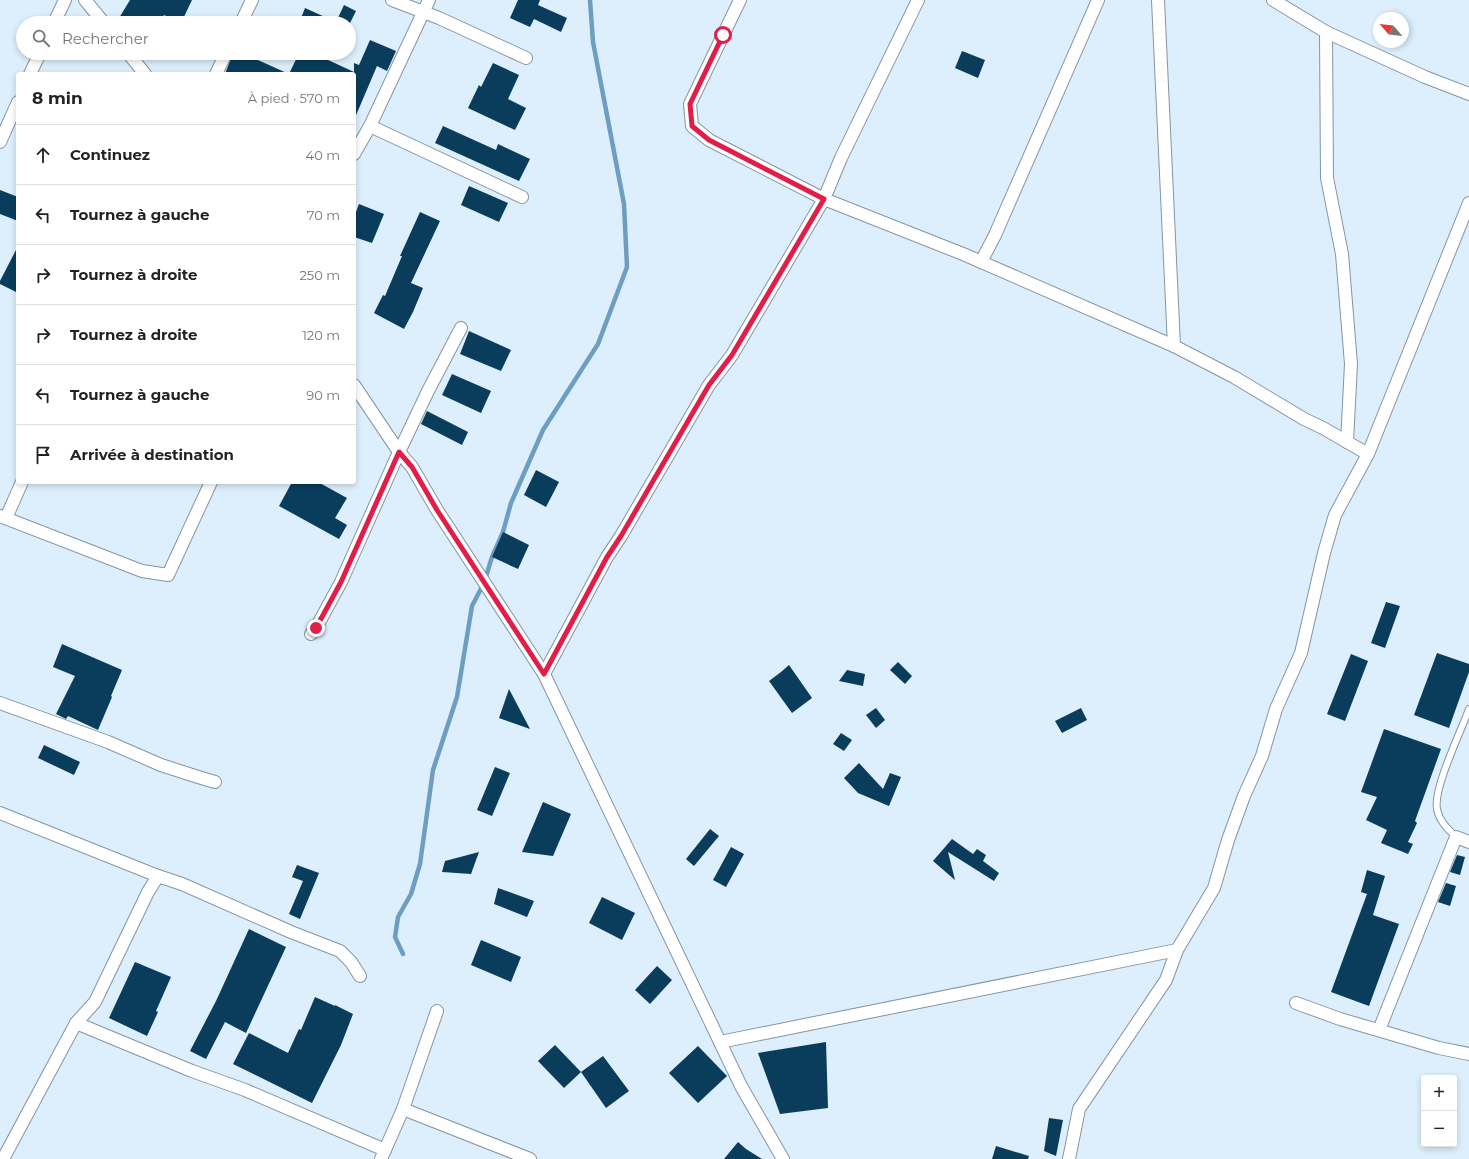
<!DOCTYPE html>
<html lang="fr">
<head>
<meta charset="utf-8">
<style>
  body { margin:0; font-family:Montserrat,sans-serif; background:#f6f6f6; color:#222 }
  .controls { position:absolute; right:12px; bottom:12px; display:grid; overflow:hidden; border-radius:4px; box-shadow:0 2px 6px #0003 }
  .controls button { width:36px; height:36px; display:grid; place-items:center; padding:0; border:0; border-bottom:1px solid #e0e0e0; background:#fff; color:#222; font:20px sans-serif }
  .compass { position:absolute; left:1373px; top:12px; width:36px; height:36px; border-radius:50%; background:#fff; box-shadow:0 2px 6px #0003; rotate:298deg }
  .stop { position:absolute; width:12px; height:12px; margin:-9px; border:3px solid #e11d48; border-radius:50%; background:#fff }
  .stop.end { background:#e11d48; border-color:#fff; box-shadow:0 1px 4px #0008 }
  .list { margin:0; padding:0; list-style:none }
  h2 { display:flex; justify-content:space-between; align-items:center; height:52px; margin:0; padding:0 16px; font-size:17px }
  h2 small { font-size:13px; font-weight:400; color:#767676 }
  .list li { display:grid; grid-template-columns:26px 1fr auto; gap:12px; align-items:center; box-sizing:border-box; height:60px; padding:0 16px; border-top:1px solid #e0e0e0 }
  .list b { display:block; font-size:15px; white-space:nowrap }
  .list em { font-size:13px; font-style:normal; color:#767676 }
  .icon { flex:none; width:22px; height:22px; fill:none; stroke:currentColor; stroke-width:2; stroke-linecap:round; stroke-linejoin:round }
  .map { position:relative; flex:none; width:1469px; height:1159px; overflow:hidden }
  .search { position:absolute; background:#fff; box-shadow:0 2px 6px #0003; left:16px; top:16px; width:340px; height:44px; display:flex; align-items:center; gap:10px; box-sizing:border-box; padding:0 14px; border-radius:22px; color:#767676; font-size:15px }
  .panel { position:absolute; background:#fff; box-shadow:0 2px 6px #0003; left:16px; top:72px; width:340px; height:412px; border-radius:4px }
  .map>svg:first-child { display:block }
  .lines { fill:none; stroke-linecap:round; stroke-linejoin:round }
  .stream { stroke:#6d9ec1; stroke-width:4.5 }
  .building { fill:#093d5b }
  .service-casing { stroke:#8595a1; stroke-width:8 }
  .minor-casing { stroke:#8595a1; stroke-width:14 }
  .service { stroke:#fff; stroke-width:6 }
  .minor { stroke:#fff; stroke-width:12 }
  .route { stroke:#e11d48; stroke-width:5 }
</style>
</head>
<body>
<div class="map">
<svg width="1469" height="1159" viewBox="0 0 1469 1159">
  <rect width="100%" height="100%" fill="#ddeffc"/>
  <g class="lines">
    <polyline class="stream" points="403,954 395,937 398,917 411,894 420,864 433,770 457,697 472,606 484,583 492,557 503,532 511,503 543,430 598,344 627,267 624,204 593,42 590,0"/>
  </g>
  <g class="building">
    <polygon points="130,0 192,0 181,23 164,15 160,23 116,23"/>
    <polygon points="518,0 540,0 538,5 567,18 561,32 534,19 530,27 510,18"/>
    <polygon points="344,5 356,11 350,23 299,23 305,8 336,22"/>
    <polygon points="370,40 396,51 387,71 377,66 354,120 354,74 225,74 233,53 242,53 289,74 299,53 313,53 354,72 354,63 359,65"/>
    <polygon points="962,51 985,60 978,78 955,68"/>
    <polygon points="493,63 519,75 508,99 526,108 515,130 468,108 479,85 481,87"/>
    <polygon points="443,126 496,150 498,144 530,159 519,181 435,143"/>
    <polygon points="469,186 508,203 499,222 461,205"/>
    <polygon points="0,190 18,197 18,221 0,214"/>
    <polygon points="359,204 384,214 372,243 354,237 354,217"/>
    <polygon points="420,212 440,221 411,283 423,288 413,312 404,329 374,313 383,295 385,296 402,256 400,256"/>
    <polygon points="18,246 18,293 0,284 0,281"/>
    <polygon points="469,331 511,350 501,371 460,354"/>
    <polygon points="452,374 491,391 481,413 442,395"/>
    <polygon points="427,411 468,432 462,445 421,424"/>
    <polygon points="536,470 559,482 546,507 524,495"/>
    <polygon points="292,482 318,482 347,498 335,518 347,525 339,539 279,506"/>
    <polygon points="503,532 529,545 518,569 492,557"/>
    <polygon points="1386,602 1400,606 1385,648 1371,643"/>
    <polygon points="62,644 122,670 111,696 112,697 98,730 68,716 66,719 56,714 75,676 53,667"/>
    <polygon points="1437,653 1469,664 1469,672 1449,728 1414,715"/>
    <polygon points="1351,654 1368,661 1345,721 1327,714"/>
    <polygon points="898,662 912,676 905,684 890,670"/>
    <polygon points="789,665 812,698 792,713 769,681 781,672"/>
    <polygon points="847,670 865,674 863,686 839,681"/>
    <polygon points="509,689 530,729 499,718"/>
    <polygon points="876,708 885,720 876,728 866,715"/>
    <polygon points="1081,708 1087,720 1062,733 1055,721"/>
    <polygon points="1384,729 1441,749 1415,821 1417,823 1408,842 1413,844 1408,854 1381,843 1387,830 1366,820 1377,797 1361,792"/>
    <polygon points="841,733 852,740 844,751 833,744"/>
    <polygon points="44,745 80,762 74,775 38,758"/>
    <polygon points="859,763 883,789 890,773 901,777 889,806 858,793 844,778"/>
    <polygon points="495,767 510,773 492,816 477,810"/>
    <polygon points="543,802 571,814 553,856 522,852"/>
    <polygon points="710,829 719,836 694,866 686,859"/>
    <polygon points="952,839 973,854 977,849 986,855 983,861 999,873 994,881 948,852 955,880 933,861"/>
    <polygon points="731,847 744,854 726,887 713,880"/>
    <polygon points="479,852 471,874 442,872 445,861"/>
    <polygon points="1457,855 1465,857 1460,875 1450,872"/>
    <polygon points="297,865 319,873 300,919 289,914 303,881 292,877"/>
    <polygon points="1367,870 1385,876 1373,915 1399,924 1369,1006 1331,992 1367,894 1361,892"/>
    <polygon points="1446,883 1456,886 1450,906 1438,902"/>
    <polygon points="498,888 534,901 527,917 494,904"/>
    <polygon points="602,897 635,913 622,940 589,923"/>
    <polygon points="249,929 286,947 246,1033 225,1022 206,1059 190,1051 216,1001"/>
    <polygon points="481,940 521,957 511,982 471,965"/>
    <polygon points="135,962 171,977 156,1011 158,1012 147,1036 109,1018"/>
    <polygon points="657,966 672,980 650,1004 635,990"/>
    <polygon points="315,997 335,1006 335,1005 353,1014 341,1045 312,1103 233,1064 249,1033 288,1053 299,1029 301,1030"/>
    <polygon points="826,1042 828,1108 780,1114 758,1053"/>
    <polygon points="555,1045 581,1072 564,1088 538,1061"/>
    <polygon points="698,1046 727,1076 698,1103 669,1073"/>
    <polygon points="603,1056 629,1091 606,1108 581,1072"/>
    <polygon points="1049,1118 1063,1120 1056,1156 1044,1151"/>
    <polygon points="738,1142 746,1149 762,1159 724,1159"/>
    <polygon points="996,1146 1029,1156 1028,1159 992,1159"/>
  </g>
  <g class="lines">
    <defs>
      <path id="service" d="M1456,837C1448,829 1439,821 1437,809C1433,789 1461,731 1469,709"/>
      <g id="minor">
        <polyline points="85,0 104,23"/>
        <polyline points="392,0 439,18 526,58"/>
        <polyline points="740,0 690,104 692,126 709,140 824,199 963,254 1174,346 1234,377 1304,419 1323,428 1368,454"/>
        <polyline points="1158,0 1174,346"/>
        <polyline points="1273,0 1326,32 1327,178 1342,254 1351,364 1347,442"/>
        <polyline points="54,23 65,0"/>
        <polyline points="241,23 252,0"/>
        <polyline points="1326,32 1425,77 1469,94"/>
        <polyline points="128,53 145,74"/>
        <polyline points="30,74 40,53"/>
        <polyline points="216,74 226,53"/>
        <polyline points="370,126 522,197"/>
        <polyline points="0,142 18,102"/>
        <polyline points="354,154 370,126 429,0"/>
        <polyline points="981,262 995,235 1098,0"/>
        <polyline points="354,385 399,452 412,467 437,510 544,674 741,1086 783,1159"/>
        <polyline points="0,516 142,571 168,575 211,482"/>
        <polyline points="6,518 22,482"/>
        <polyline points="311,634 316,628 341,582 399,452 428,391 461,328"/>
        <polyline points="544,674 607,557 621,536 709,385 732,355 824,199 841,158 918,0"/>
        <polyline points="0,703 108,742 161,765 195,776 215,782"/>
        <polyline points="0,813 158,876 182,884 291,932 340,951 351,962 360,976"/>
        <polyline points="1296,1003 1340,1019 1439,1048 1469,1054"/>
        <polyline points="76,1023 192,1071 245,1090 385,1150"/>
        <polyline points="1379,1030 1456,837 1469,842"/>
        <polyline points="720,1042 1177,950"/>
        <polyline points="403,1109 530,1159"/>
        <polyline points="3,1159 76,1023 95,1002 148,892 158,876"/>
        <polyline points="381,1159 403,1109 437,1011"/>
        <polyline points="1069,1159 1079,1109 1166,980 1177,950 1214,888 1228,840 1244,796 1262,756 1276,709 1301,653 1324,553 1335,515 1368,454 1469,203"/>
      </g>
    </defs>
    <use href="#service" class="service-casing"/>
    <use href="#minor" class="minor-casing"/>
    <use href="#service" class="service"/>
    <use href="#minor" class="minor"/>
  </g>
  <g class="lines">
    <polyline class="route" points="316,628 341,582 399,452 412,467 437,510 544,674 607,557 621,536 709,385 732,355 824,199 709,140 692,126 690,104 723,35"/>
  </g>
</svg>
<div class="controls">
<button>+</button>
<button>−</button>
</div>
<svg class="compass" viewBox="-18 -18 36 36"><path d="M0-13l5 13h-10z" fill="#e53935"/><path d="M0 13l5-13h-10z" fill="#767676"/></svg>
<div class="stop" style="left:723px;top:35px"></div>
<div class="stop end" style="left:316px;top:628px"></div>
<div class="search"><svg class="icon" aria-label="search" viewBox="0 0 24 24"><circle cx="10" cy="10" r="6"/><path d="M15 15l6 6"/></svg>Rechercher</div>
<section class="panel">
<h2>8 min<small>À pied · 570 m</small></h2>
<ul class="list">
<li><svg class="icon" aria-label="ahead" viewBox="0 0 24 24"><path d="M12 20V5M6 11l6-6 6 6"/></svg><div><b>Continuez</b></div><em>40 m</em></li>
<li><svg class="icon" aria-label="left" viewBox="0 0 24 24"><path d="M17 20v-9H6M10 6l-5 5 5 5"/></svg><div><b>Tournez à gauche</b></div><em>70 m</em></li>
<li><svg class="icon" aria-label="right" viewBox="0 0 24 24"><path d="M7 20v-9h11M14 6l5 5-5 5"/></svg><div><b>Tournez à droite</b></div><em>250 m</em></li>
<li><svg class="icon" aria-label="right" viewBox="0 0 24 24"><path d="M7 20v-9h11M14 6l5 5-5 5"/></svg><div><b>Tournez à droite</b></div><em>120 m</em></li>
<li><svg class="icon" aria-label="left" viewBox="0 0 24 24"><path d="M17 20v-9H6M10 6l-5 5 5 5"/></svg><div><b>Tournez à gauche</b></div><em>90 m</em></li>
<li><svg class="icon" aria-label="arrive" viewBox="0 0 24 24"><path d="M6 21V4h12l-3 4 3 4H6"/></svg><div><b>Arrivée à destination</b></div></li>
</ul>
</section>
</div>
</body>
</html>
